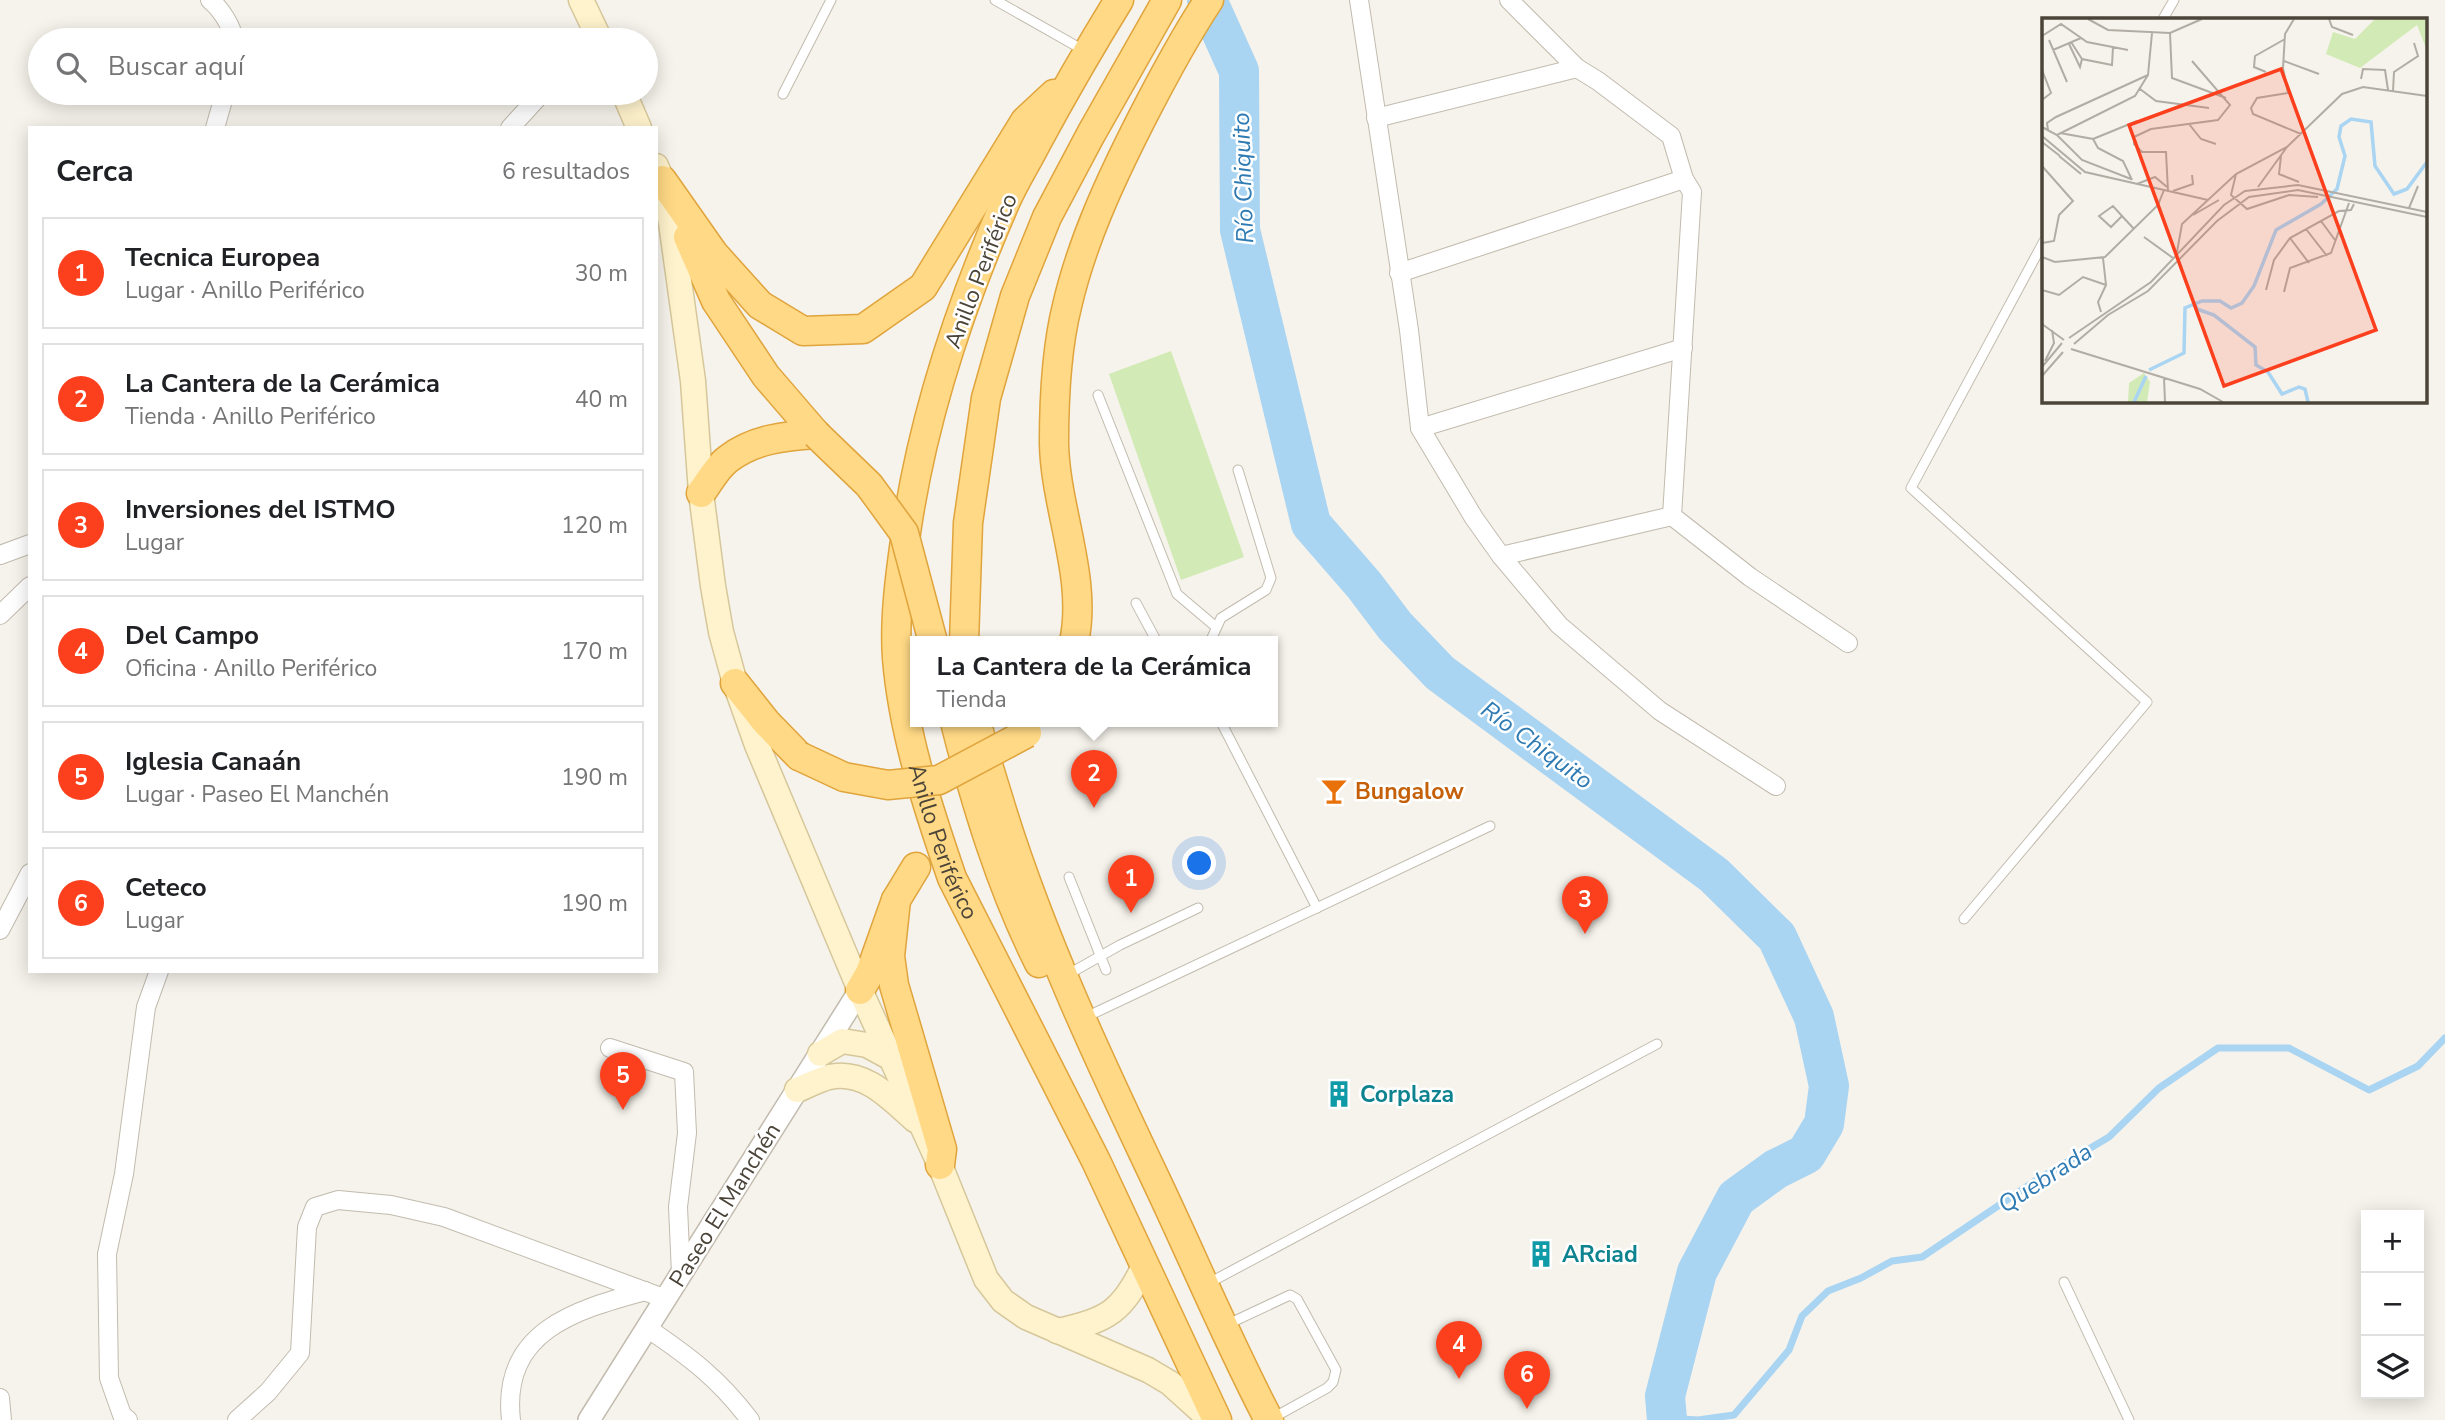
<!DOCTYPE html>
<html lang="es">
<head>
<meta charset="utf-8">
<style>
  body { margin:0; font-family:"Nunito Sans",sans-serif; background:#f6f6f6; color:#202124 }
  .controls { position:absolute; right:21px; bottom:21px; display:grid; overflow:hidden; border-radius:0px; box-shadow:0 4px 18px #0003 }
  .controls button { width:63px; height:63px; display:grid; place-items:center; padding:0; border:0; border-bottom:2px solid #e0e0e0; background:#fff; color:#202124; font:35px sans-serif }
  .you { position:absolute; left:1200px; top:864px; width:24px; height:24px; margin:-18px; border:5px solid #fff; border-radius:50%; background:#1a73e8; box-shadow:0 0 0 10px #1a73e833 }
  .badge { display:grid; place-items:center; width:46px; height:46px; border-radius:50%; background:#fc3f1d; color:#fff; font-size:23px; font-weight:700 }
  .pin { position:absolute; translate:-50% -58px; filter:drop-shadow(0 2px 4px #0008) }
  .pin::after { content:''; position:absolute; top:37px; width:24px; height:21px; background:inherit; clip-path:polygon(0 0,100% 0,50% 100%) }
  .popup { position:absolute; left:910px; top:636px; width:368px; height:91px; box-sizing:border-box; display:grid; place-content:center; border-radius:0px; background:#fff; filter:drop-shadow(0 2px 5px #0005); font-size:23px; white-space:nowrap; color:#757577 }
  .popup b { font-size:26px; color:#202124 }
  .popup::after { content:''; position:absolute; left:50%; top:100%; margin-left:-14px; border:14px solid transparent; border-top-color:#fff }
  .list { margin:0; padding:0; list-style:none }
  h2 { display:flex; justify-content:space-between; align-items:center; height:91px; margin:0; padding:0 28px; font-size:30px }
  h2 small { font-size:23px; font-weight:400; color:#757577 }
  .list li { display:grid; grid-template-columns:46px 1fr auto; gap:21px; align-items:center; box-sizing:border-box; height:112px; margin:0 14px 14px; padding:0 14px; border:2px solid #e0e0e0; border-radius:0px }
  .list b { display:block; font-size:26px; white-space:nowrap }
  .list p { margin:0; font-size:23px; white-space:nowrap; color:#757577 }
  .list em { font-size:23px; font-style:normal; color:#757577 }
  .icon { flex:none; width:38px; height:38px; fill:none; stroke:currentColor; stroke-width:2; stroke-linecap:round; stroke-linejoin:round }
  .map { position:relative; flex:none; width:2445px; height:1420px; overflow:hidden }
  .search { position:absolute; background:#fff; box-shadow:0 4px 18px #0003; left:28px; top:28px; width:630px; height:77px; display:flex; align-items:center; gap:18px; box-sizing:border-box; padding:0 24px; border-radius:38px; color:#757577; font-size:26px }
  .panel { position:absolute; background:#fff; box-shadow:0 4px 18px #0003; left:28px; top:126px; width:630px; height:847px; border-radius:0px }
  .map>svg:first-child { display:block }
  .green { fill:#d2eab5 }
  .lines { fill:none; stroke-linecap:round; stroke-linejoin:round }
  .stream { stroke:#a9d4f2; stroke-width:7 }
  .river { stroke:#a9d4f2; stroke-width:40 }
  .service-casing { stroke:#c2bbae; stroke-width:11 }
  .minor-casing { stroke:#c2bbae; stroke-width:20 }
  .tertiary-casing { stroke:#c2bbae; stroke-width:24 }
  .secondary-casing { stroke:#d6c79b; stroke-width:27 }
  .trunk-casing { stroke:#e0a43c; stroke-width:31 }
  .service { stroke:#fff; stroke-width:9 }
  .minor { stroke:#fff; stroke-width:18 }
  .tertiary { stroke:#fff; stroke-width:21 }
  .secondary { stroke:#fff3cd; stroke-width:24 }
  .trunk { stroke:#ffd985; stroke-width:28 }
  .trunk-bridge-casing { stroke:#e0a43c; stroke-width:31; stroke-linecap:butt }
  .trunk-bridge { stroke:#ffd985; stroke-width:28 }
  .labels { text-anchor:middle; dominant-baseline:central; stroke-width:5; stroke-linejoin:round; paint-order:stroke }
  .street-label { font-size:23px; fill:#4b4439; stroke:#fff }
  .food-label { font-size:23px; font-weight:bold; fill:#c56008; stroke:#fff; text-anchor:start }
  .culture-label { font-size:23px; font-weight:bold; fill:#0d838f; stroke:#fff; text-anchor:start }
  .water-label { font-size:24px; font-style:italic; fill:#2e7ab2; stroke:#fff }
  .inset-river { fill:none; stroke:#a9d4f2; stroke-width:3.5 }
  .inset-road { fill:none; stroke:#b2ada4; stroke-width:2 }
  .view { fill:#fc3f1d; fill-opacity:0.15; stroke:#fc3f1d; stroke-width:3.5 }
  .inset-edge { fill:none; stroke:#4b4439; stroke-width:3.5 }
</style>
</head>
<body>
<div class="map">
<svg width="2445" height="1420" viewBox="0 0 2445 1420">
  <rect width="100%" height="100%" fill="#f6f3ec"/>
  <polygon class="green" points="1171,351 1244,557 1181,580 1109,374"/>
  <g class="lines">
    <polyline class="stream" points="1667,1418 1698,1420 1734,1415 1789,1350 1802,1316 1828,1291 1861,1278 1892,1261 1922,1257 2035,1181 2109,1137 2159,1088 2218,1048 2289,1048 2369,1090 2418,1066 2445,1038"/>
    <polyline class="river" points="1207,0 1239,71 1240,230 1311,524 1364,585 1395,626 1440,673 1714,875 1777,937 1814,1017 1829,1086 1824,1124 1806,1154 1776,1169 1736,1198 1697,1272 1665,1396 1667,1420"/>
    <defs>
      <g id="service">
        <polyline points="995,0 1085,51"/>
        <polyline points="2163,19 2174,0"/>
        <polyline points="783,94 831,0"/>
        <polyline points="1098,395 1177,594 1216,627"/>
        <polyline points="1136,603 1157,642"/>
        <polyline points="1210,642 1221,618 1266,590 1271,578 1238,470"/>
        <polyline points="1221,722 1317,908"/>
        <polyline points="1069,877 1106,970"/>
        <polyline points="1964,919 2147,702 1911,488 2044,241"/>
        <polyline points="1067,975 1120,945 1198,908"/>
        <polyline points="1086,1017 1490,826"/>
        <polyline points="2064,1282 2129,1420"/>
        <polyline points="1207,1284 1657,1044"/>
        <polyline points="1226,1325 1290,1295 1297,1299 1336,1370 1333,1382 1327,1388 1271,1419"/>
      </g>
      <g id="minor">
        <path d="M210,0C221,9 232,26 234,40"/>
        <polyline points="1359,0 1409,330 1420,428 1474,518 1501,556 1559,625 1660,711 1776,786"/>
        <polyline points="1509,0 1577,68 1598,81 1671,136 1684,179 1692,192 1672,516 1750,577 1848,643"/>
        <polyline points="1376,118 1577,68"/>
        <polyline points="215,128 225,93"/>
        <polyline points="510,128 542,93"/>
        <polyline points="1399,273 1684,179"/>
        <polyline points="1420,428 1683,348"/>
        <polyline points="0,555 30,544"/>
        <polyline points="1501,556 1672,516"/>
        <polyline points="0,615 30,586"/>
        <polyline points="0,930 30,873"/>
        <polyline points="610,1048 684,1072 687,1133 678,1207 681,1273"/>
        <path d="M647,1328C690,1357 719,1379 750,1420"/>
        <polyline points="0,1398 2,1420"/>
        <polyline points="128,1420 122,1415 109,1378 107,1254 124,1174 146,1007 159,971"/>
        <polyline points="237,1420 268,1392 300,1353 307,1227 315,1207 338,1200 391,1205 444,1217 666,1299"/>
        <path d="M511,1420C501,1331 575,1310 645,1291"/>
      </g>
      <polyline id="tertiary" points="589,1420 860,990"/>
      <g id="secondary">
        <polyline points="581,0 600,40"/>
        <polyline points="624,93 639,128"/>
        <polyline points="656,166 662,180 671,223 693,381 701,493 713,586 721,632 735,683 757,745 860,990 940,1165 986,1279 1003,1301 1026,1317 1148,1370 1170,1383 1211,1420"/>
        <polyline points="820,1054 842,1041 867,1045 893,1059"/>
        <path d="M797,1090C807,1086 818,1080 829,1077C865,1069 891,1099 915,1120"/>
        <path d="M1057,1331C1108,1321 1123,1311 1145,1264"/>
      </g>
      <g id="trunk">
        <path id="s1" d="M1119,0C1090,47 1063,94 1037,142C1027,162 1014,182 1005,203C960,306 924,414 907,526C901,569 894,615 897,658C903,733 928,808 952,878L1096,1161L1217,1420"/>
        <polyline points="662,180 714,254 760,305 803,331 863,329 923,287 1025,121 1054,94"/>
        <polyline points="688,237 716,301 766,376 816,434"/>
        <path d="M701,493C709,482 717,467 728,459C754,439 785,436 816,434"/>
        <polyline points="964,642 968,523 986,398 1015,296 1047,217 1091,134 1167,0"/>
        <path d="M1074,642C1088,578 1055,508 1054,443C1054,397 1056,350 1067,306C1082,241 1111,179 1141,120C1162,79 1183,39 1209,0"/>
        <polyline points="735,683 766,722 799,756"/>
        <path d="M955,722C976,805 1001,887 1039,963"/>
        <path d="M977,722C983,753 994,783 1003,814C1043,941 1099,1060 1156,1180C1194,1260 1228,1342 1269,1420"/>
        <polyline points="896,900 890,956 894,985 942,1149 940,1165"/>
        <polyline points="860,990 870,973 896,900 916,867"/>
      </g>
    </defs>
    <use href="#service" class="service-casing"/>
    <use href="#minor" class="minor-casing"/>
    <use href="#tertiary" class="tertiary-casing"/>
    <use href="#secondary" class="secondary-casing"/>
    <use href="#trunk" class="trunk-casing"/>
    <use href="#service" class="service"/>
    <use href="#minor" class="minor"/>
    <use href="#tertiary" class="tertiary"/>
    <use href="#secondary" class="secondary"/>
    <use href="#trunk" class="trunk"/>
    <defs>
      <g id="trunk-bridge">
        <polyline points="816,434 869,485 904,533 933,642"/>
        <polyline points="799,756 844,777 888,785 939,780 1027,733"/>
      </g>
    </defs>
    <use href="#trunk-bridge" class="trunk-bridge-casing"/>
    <use href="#trunk-bridge" class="trunk-bridge"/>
  </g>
  <defs>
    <symbol id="bar-bare" viewBox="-9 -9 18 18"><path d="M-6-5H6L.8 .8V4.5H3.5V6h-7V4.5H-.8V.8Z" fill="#e8710a" stroke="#fff" stroke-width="2.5" paint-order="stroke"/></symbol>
    <symbol id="building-bare" viewBox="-9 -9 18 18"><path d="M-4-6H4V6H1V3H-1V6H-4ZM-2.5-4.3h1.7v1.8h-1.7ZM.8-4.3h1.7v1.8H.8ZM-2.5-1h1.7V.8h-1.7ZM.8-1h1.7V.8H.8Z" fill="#0f9aa8" stroke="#fff" stroke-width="2.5" paint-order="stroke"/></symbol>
  </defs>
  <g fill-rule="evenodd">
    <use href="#bar-bare" x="1315" y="772" width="38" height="38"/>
    <use href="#building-bare" x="1320" y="1075" width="38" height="38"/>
    <use href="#building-bare" x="1522" y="1235" width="38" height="38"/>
  </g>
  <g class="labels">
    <g class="street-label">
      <text transform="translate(981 271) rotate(-69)">Anillo Periférico</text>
      <text stroke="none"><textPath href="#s1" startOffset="894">Anillo Periférico</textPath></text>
      <text transform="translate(725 1205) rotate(-58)">Paseo El Manchén</text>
    </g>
    <g class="food-label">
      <text x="1355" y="791">Bungalow</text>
    </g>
    <g class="culture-label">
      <text x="1360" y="1094">Corplaza</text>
      <text x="1562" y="1254">ARciad</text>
    </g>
    <g class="water-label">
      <text transform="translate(1243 178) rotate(-92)">Río Chiquito</text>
      <text transform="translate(1537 745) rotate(36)">Río Chiquito</text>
      <text transform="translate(2045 1178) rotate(-33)">Quebrada</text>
    </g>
  </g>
  <g transform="translate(2042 18)">
    <rect width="385" height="385" fill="#f6f3ec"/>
    <path d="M333,1H385V33L375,7L318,50L284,36L291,14L313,21ZM102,355L108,364L105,384H86L87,365Z" fill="#d2eab5"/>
    <path class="inset-river" d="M152,284L155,291L172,297L213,329L214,347L226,354L240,376L257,369L263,371L266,384M107,352L142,335L143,290L160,283H178L189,290L200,285L212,268L234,212L279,186L295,171L303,138L297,119L299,108L309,101L329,104L333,148L352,176L365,171L385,144M92,384L104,358"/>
    <path class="inset-road" d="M46,1L66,12L128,15L160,1M252,1L243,16L241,50L246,75L215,80L209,90L211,96L259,116M287,1L290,9L311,17M128,15L130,60L184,80M0,18L19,6L45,24L86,32M7,22L25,64M29,24L40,41L70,47L71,29M27,26L38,49L40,41M11,32L39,20M242,43L277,56M0,52L9,75L0,82M224,54L212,49L213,38L243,21M319,61L321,51L343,52L346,72M98,71L114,83L167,90M351,73L352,54L376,38L372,25M147,106L159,121L174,126M0,109L15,117L40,142L89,161M6,112L5,105L14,99L106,57M18,115L51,121L56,130L81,143L90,162M15,117L93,78L106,57L110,15M0,118L43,154L166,182M51,121L95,103M0,124L18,138M17,138L39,156M239,138L237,156L257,164M0,148L31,183L17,197L12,223L0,225M194,156L189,177L205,191L247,177L276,179M95,166L113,159L125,169M216,169L245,129M126,173L124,134H100L92,126V119L109,111L176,102L188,87L150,43M131,173L151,166L150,157M367,190L376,168M151,197L177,182M80,198L69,209L57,198L71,188L80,198L92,211M279,203L293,222M264,211L285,238M102,219L131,240M248,220L267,245M135,234L140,206L194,156L245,129L300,76L321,69L385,78M0,239L13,244L63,239L116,187L122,172M0,272L17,277L41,259L64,267M224,272L232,242L248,220L297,193L309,192L312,186M242,274L248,250L289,235L307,185M59,294L56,284L64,267L61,240M0,306L22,322M27,320L109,264L182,187L203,173L256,167L385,194M32,326L66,297L106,273L175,203L207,179L256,172L385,199M29,331L158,371L181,384M3,343L12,325L10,312M0,349L20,325M0,358L21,334M122,360L123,384"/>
    <path class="view" d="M239,51L334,312L182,368L87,107Z"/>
    <rect width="385" height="385" class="inset-edge"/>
  </g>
</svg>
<div class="controls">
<button>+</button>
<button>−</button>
<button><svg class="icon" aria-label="layers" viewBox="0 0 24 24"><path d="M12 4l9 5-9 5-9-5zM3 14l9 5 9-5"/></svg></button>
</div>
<div class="you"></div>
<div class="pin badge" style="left:1131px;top:913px">1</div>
<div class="pin badge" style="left:1094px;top:808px">2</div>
<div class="popup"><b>La Cantera de la Cerámica</b>Tienda</div>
<div class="pin badge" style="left:1585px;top:934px">3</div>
<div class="pin badge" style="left:1459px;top:1379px">4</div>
<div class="pin badge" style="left:623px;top:1110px">5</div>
<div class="pin badge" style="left:1527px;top:1409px">6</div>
<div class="search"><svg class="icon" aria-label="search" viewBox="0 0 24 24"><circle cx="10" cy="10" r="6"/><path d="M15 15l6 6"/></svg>Buscar aquí</div>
<section class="panel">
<h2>Cerca<small>6 resultados</small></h2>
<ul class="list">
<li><span class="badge">1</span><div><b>Tecnica Europea</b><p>Lugar · Anillo Periférico</p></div><em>30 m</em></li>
<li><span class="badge">2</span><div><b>La Cantera de la Cerámica</b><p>Tienda · Anillo Periférico</p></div><em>40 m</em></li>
<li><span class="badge">3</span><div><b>Inversiones del ISTMO</b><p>Lugar</p></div><em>120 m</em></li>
<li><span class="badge">4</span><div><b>Del Campo</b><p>Oficina · Anillo Periférico</p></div><em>170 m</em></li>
<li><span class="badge">5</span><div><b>Iglesia Canaán</b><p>Lugar · Paseo El Manchén</p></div><em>190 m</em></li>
<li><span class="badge">6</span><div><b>Ceteco</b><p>Lugar</p></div><em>190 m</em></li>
</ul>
</section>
</div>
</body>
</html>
